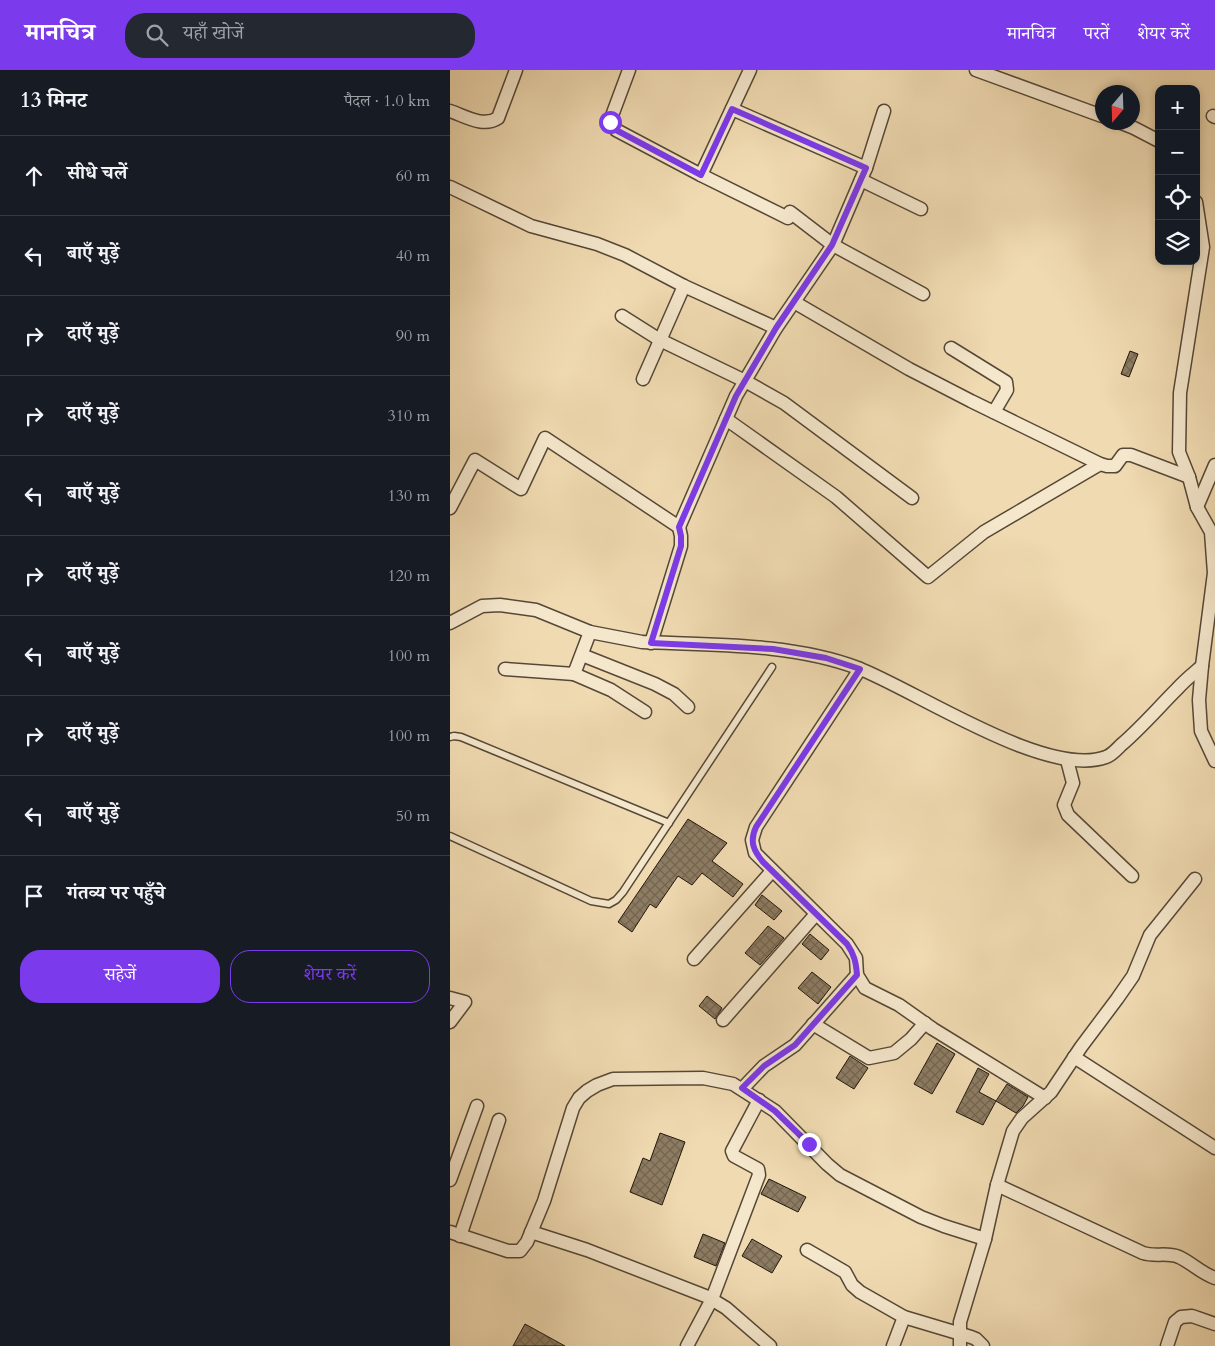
<!DOCTYPE html>
<html lang="hi">
<head>
<meta charset="utf-8">
<style>
  body { margin:0; font-family:Cardo,"Noto Serif Devanagari",serif; background:#242831; color:#f1f3f6 }
  .controls { position:absolute; right:15px; top:15px; display:grid; overflow:hidden; border-radius:10px; box-shadow:0 2px 8px #0003 }
  .controls button { width:45px; height:45px; display:grid; place-items:center; padding:0; border:0; border-bottom:1px solid #363941; background:#171b24; color:#f1f3f6; font:25px sans-serif }
  .compass { position:absolute; left:645px; top:15px; width:45px; height:45px; border-radius:50%; background:#171b24; box-shadow:0 2px 8px #0003; rotate:199deg }
  .stop { position:absolute; width:15px; height:15px; margin:-11px; border:4px solid #7c3aed; border-radius:50%; background:#fff }
  .stop.end { background:#7c3aed; border-color:#fff; box-shadow:0 1px 5px #0008 }
  .list { margin:0; padding:0; list-style:none }
  h2 { display:flex; justify-content:space-between; align-items:center; height:65px; margin:0; padding:0 20px; font-size:21px }
  h2 small { font-size:16px; font-weight:400; color:#9ea1a6 }
  .list li { display:grid; grid-template-columns:32px 1fr auto; gap:15px; align-items:center; box-sizing:border-box; height:80px; padding:0 20px; border-top:1px solid #363941 }
  .list b { display:block; font-size:19px; white-space:nowrap }
  .list em { font-size:16px; font-style:normal; color:#9ea1a6 }
  .actions { display:flex; gap:10px; padding:15px 20px }
  .actions a { flex:1; padding:11px 0; border:1px solid #7c3aed; border-radius:20px; text-align:center; font-size:18px; color:#7c3aed }
  .actions .main { background:#7c3aed; color:#fff }
  .icon { flex:none; width:28px; height:28px; fill:none; stroke:currentColor; stroke-width:2; stroke-linecap:round; stroke-linejoin:round }
  .map { position:relative; flex:none; width:765px; height:1276px; overflow:hidden }
  header { display:flex; align-items:center; gap:30px; box-sizing:border-box; height:70px; padding:0 25px; background:#7c3aed; color:#fff }
  header strong { font-size:24px }
  nav { display:flex; gap:28px; margin-inline-start:auto; font-size:18px }
  .search { width:350px; height:45px; background:#242831; display:flex; align-items:center; gap:12px; box-sizing:border-box; padding:0 18px; border-radius:20px; color:#9ea1a6; font-size:19px }
  main { display:flex }
  aside { flex:1; background:#171b24 }
  .map>svg:first-child { display:block }
  .building { fill:url(#building-cross-hatch); stroke:#21170e }
  .lines { fill:none; stroke-linecap:round; stroke-linejoin:round }
  .lane-casing { stroke:#554837; stroke-width:9 }
  .street-casing { stroke:#554837; stroke-width:15 }
  .lane { stroke:#f5e7cc; stroke-width:6 }
  .street { stroke:#f5e7cc; stroke-width:12 }
  .route { stroke:#7c3aed; stroke-width:6 }
</style>
</head>
<body>
<header>
<strong>मानचित्र</strong>
<div class="search"><svg class="icon" aria-label="search" viewBox="0 0 24 24"><circle cx="10" cy="10" r="6"/><path d="M15 15l6 6"/></svg>यहाँ खोजें</div>
<nav><a>मानचित्र</a><a>परतें</a><a>शेयर करें</a></nav>
</header>
<main>
<aside>
<h2>13 मिनट<small>पैदल · 1.0 km</small></h2>
<ul class="list">
<li><svg class="icon" aria-label="ahead" viewBox="0 0 24 24"><path d="M12 20V5M6 11l6-6 6 6"/></svg><div><b>सीधे चलें</b></div><em>60 m</em></li>
<li><svg class="icon" aria-label="left" viewBox="0 0 24 24"><path d="M17 20v-9H6M10 6l-5 5 5 5"/></svg><div><b>बाएँ मुड़ें</b></div><em>40 m</em></li>
<li><svg class="icon" aria-label="right" viewBox="0 0 24 24"><path d="M7 20v-9h11M14 6l5 5-5 5"/></svg><div><b>दाएँ मुड़ें</b></div><em>90 m</em></li>
<li><svg class="icon" aria-label="right" viewBox="0 0 24 24"><path d="M7 20v-9h11M14 6l5 5-5 5"/></svg><div><b>दाएँ मुड़ें</b></div><em>310 m</em></li>
<li><svg class="icon" aria-label="left" viewBox="0 0 24 24"><path d="M17 20v-9H6M10 6l-5 5 5 5"/></svg><div><b>बाएँ मुड़ें</b></div><em>130 m</em></li>
<li><svg class="icon" aria-label="right" viewBox="0 0 24 24"><path d="M7 20v-9h11M14 6l5 5-5 5"/></svg><div><b>दाएँ मुड़ें</b></div><em>120 m</em></li>
<li><svg class="icon" aria-label="left" viewBox="0 0 24 24"><path d="M17 20v-9H6M10 6l-5 5 5 5"/></svg><div><b>बाएँ मुड़ें</b></div><em>100 m</em></li>
<li><svg class="icon" aria-label="right" viewBox="0 0 24 24"><path d="M7 20v-9h11M14 6l5 5-5 5"/></svg><div><b>दाएँ मुड़ें</b></div><em>100 m</em></li>
<li><svg class="icon" aria-label="left" viewBox="0 0 24 24"><path d="M17 20v-9H6M10 6l-5 5 5 5"/></svg><div><b>बाएँ मुड़ें</b></div><em>50 m</em></li>
<li><svg class="icon" aria-label="arrive" viewBox="0 0 24 24"><path d="M6 21V4h12l-3 4 3 4H6"/></svg><div><b>गंतव्य पर पहुँचे</b></div></li>
</ul>
<div class="actions"><a class="main">सहेजें</a><a>शेयर करें</a></div>
</aside>
<div class="map">
<svg width="765" height="1276" viewBox="0 0 765 1276">
  <defs>
    <pattern id="building-cross-hatch" width="8" height="8" patternUnits="userSpaceOnUse" patternTransform="scale(1.25)"><rect width="8" height="8" fill="#8d7c63"/><path d="M0 0l8 8M0 8l8-8" fill="none" stroke="#736550"/></pattern>
  </defs>
  <rect width="100%" height="100%" fill="#f0dab1"/>
  <filter id="stains"><feTurbulence type="fractalNoise" baseFrequency=".004" numOctaves="4"/><feColorMatrix values="0 0 0 0 .2 0 0 0 0 .09 0 0 0 0 .02 0 0 0 .5 -.17"/></filter>
  <radialGradient id="worn" r=".72"><stop offset=".6" stop-color="#630" stop-opacity="0"/><stop offset="1" stop-color="#630" stop-opacity=".3"/></radialGradient>
  <g class="building">
    <polygon points="680,281 688,284 679,307 671,304"/>
    <polygon points="238,749 277,773 262,791 293,814 283,827 252,803 242,815 228,806 206,838 200,834 182,862 168,852"/>
    <polygon points="312,825 332,841 324,850 305,835"/>
    <polygon points="318,856 334,868 310,895 295,883"/>
    <polygon points="360,864 379,880 371,890 352,874"/>
    <polygon points="362,902 381,917 368,934 348,918"/>
    <polygon points="257,926 272,938 265,949 249,936"/>
    <polygon points="487,973 505,984 482,1024 464,1014"/>
    <polygon points="400,986 418,998 404,1019 386,1008"/>
    <polygon points="528,998 539,1004 529,1022 546,1031 533,1055 506,1042"/>
    <polygon points="557,1014 578,1027 573,1036 566,1043 546,1031"/>
    <polygon points="210,1063 235,1072 212,1135 180,1122 193,1088 200,1091"/>
    <polygon points="319,1109 356,1127 348,1142 311,1124"/>
    <polygon points="253,1164 275,1173 266,1196 244,1187"/>
    <polygon points="302,1169 332,1186 322,1203 292,1186"/>
    <polygon points="75,1254 115,1276 63,1276"/>
  </g>
  <g class="lines">
    <defs>
      <g id="lane">
        <polyline points="0,667 4,666 11,667 219,753"/>
        <polyline points="0,766 141,831 159,834 166,830 173,822 322,597"/>
      </g>
      <g id="street">
        <polyline points="179,0 160,51 166,60 251,105 338,148"/>
        <polyline points="526,0 652,46"/>
        <polyline points="282,39 416,98"/>
        <path d="M0,41C15,46 33,58 48,48L66,0"/>
        <polyline points="763,46 765,47"/>
        <polyline points="669,52 684,58 709,71"/>
        <polyline points="251,105 300,0"/>
        <polyline points="411,110 471,139"/>
        <polyline points="0,117 81,156 147,174 175,185 234,216 326,258"/>
        <polyline points="746,132 753,177 730,323 729,382 739,407 747,437 761,462 764,503 752,596 749,630 751,661 765,691"/>
        <polyline points="340,142 383,175 473,224"/>
        <polyline points="344,232 459,299 521,331 650,394 657,396 665,396 673,385 681,385 739,407"/>
        <polyline points="172,246 210,270 295,311 334,333 462,428"/>
        <polyline points="501,278 556,312 557,320 544,342"/>
        <polyline points="193,309 234,216"/>
        <polyline points="276,349 386,427 478,507 534,462 650,394"/>
        <polyline points="747,437 765,395"/>
        <polyline points="0,438 25,390 71,419 95,368 229,457 286,326 326,258 383,175 416,98 434,41"/>
        <path d="M0,553L32,536L50,535L86,540L140,562L192,572C262,575 342,573 408,598C467,621 597,709 656,687C662,685 667,679 671,675C691,658 708,638 727,619C735,610 744,603 752,596"/>
        <polyline points="201,573 231,476 231,466 229,457"/>
        <polyline points="132,585 205,614 224,624 238,637"/>
        <polyline points="55,599 124,604 140,562"/>
        <polyline points="410,599 306,757 302,770 305,783 397,874 406,888 407,905 415,918 449,935 483,959 595,1028"/>
        <polyline points="124,604 161,620 195,642"/>
        <polyline points="617,690 623,713 614,735 618,745 682,806"/>
        <polyline points="244,889 322,801"/>
        <polyline points="0,928 15,932 0,952"/>
        <polyline points="273,950 366,844"/>
        <polyline points="363,954 419,988 444,983 461,969 475,953"/>
        <polyline points="624,987 765,1078"/>
        <polyline points="292,1019 314,996 345,975 407,905"/>
        <polyline points="0,1110 27,1036"/>
        <path d="M547,1115L693,1183C705,1187 717,1182 729,1187C742,1193 751,1203 765,1208"/>
        <polyline points="0,1162 58,1181 70,1181 77,1172 94,1131 123,1038 129,1028 137,1021 147,1015 163,1009 253,1008 283,1014 325,1041 377,1094 390,1105 471,1147 494,1156 535,1169"/>
        <polyline points="81,1162 137,1180 258,1227 276,1238 320,1276"/>
        <polyline points="10,1166 49,1050"/>
        <polyline points="357,1180 395,1202 402,1215 410,1222 454,1247 521,1267 526,1269 533,1276"/>
        <polyline points="237,1276 262,1229 309,1105 308,1099 284,1086 282,1081 309,1030"/>
        <polyline points="443,1276 454,1247"/>
        <polyline points="510,1276 510,1252 535,1169 547,1115 563,1061 572,1048 601,1022 631,977 667,929 683,906 700,865 745,809"/>
        <polyline points="717,1276 725,1252 731,1247 742,1246 765,1254"/>
      </g>
    </defs>
    <use href="#lane" class="lane-casing"/>
    <use href="#street" class="street-casing"/>
    <use href="#lane" class="lane"/>
    <use href="#street" class="street"/>
  </g>
  <g class="lines">
    <path class="route" d="M160,52L166,60L251,105L282,39L416,98L382,175L326,258L286,326L229,457L231,466V476L201,573L323,579L376,588L410,599L306,757C299,772 304,781 313,792L397,874C404,884 406,892 407,905L345,975L314,996L292,1018L325,1041L359,1074"/>
  </g>
  <rect width="100%" height="100%" filter="url(#stains)"/>
  <rect width="100%" height="100%" fill="url(#worn)"/>
</svg>
<div class="controls">
<button>+</button>
<button>−</button>
<button><svg class="icon" aria-label="locate" viewBox="0 0 24 24"><circle cx="12" cy="12" r="6"/><path d="M12 2v4M12 18v4M2 12h4M18 12h4"/></svg></button>
<button><svg class="icon" aria-label="layers" viewBox="0 0 24 24"><path d="M12 4l9 5-9 5-9-5zM3 14l9 5 9-5"/></svg></button>
</div>
<svg class="compass" viewBox="-18 -18 36 36"><path d="M0-13l5 13h-10z" fill="#e53935"/><path d="M0 13l5-13h-10z" fill="#9ea1a6"/></svg>
<div class="stop" style="left:160px;top:52px"></div>
<div class="stop end" style="left:359px;top:1074px"></div>
</div>
</main>
</body>
</html>
